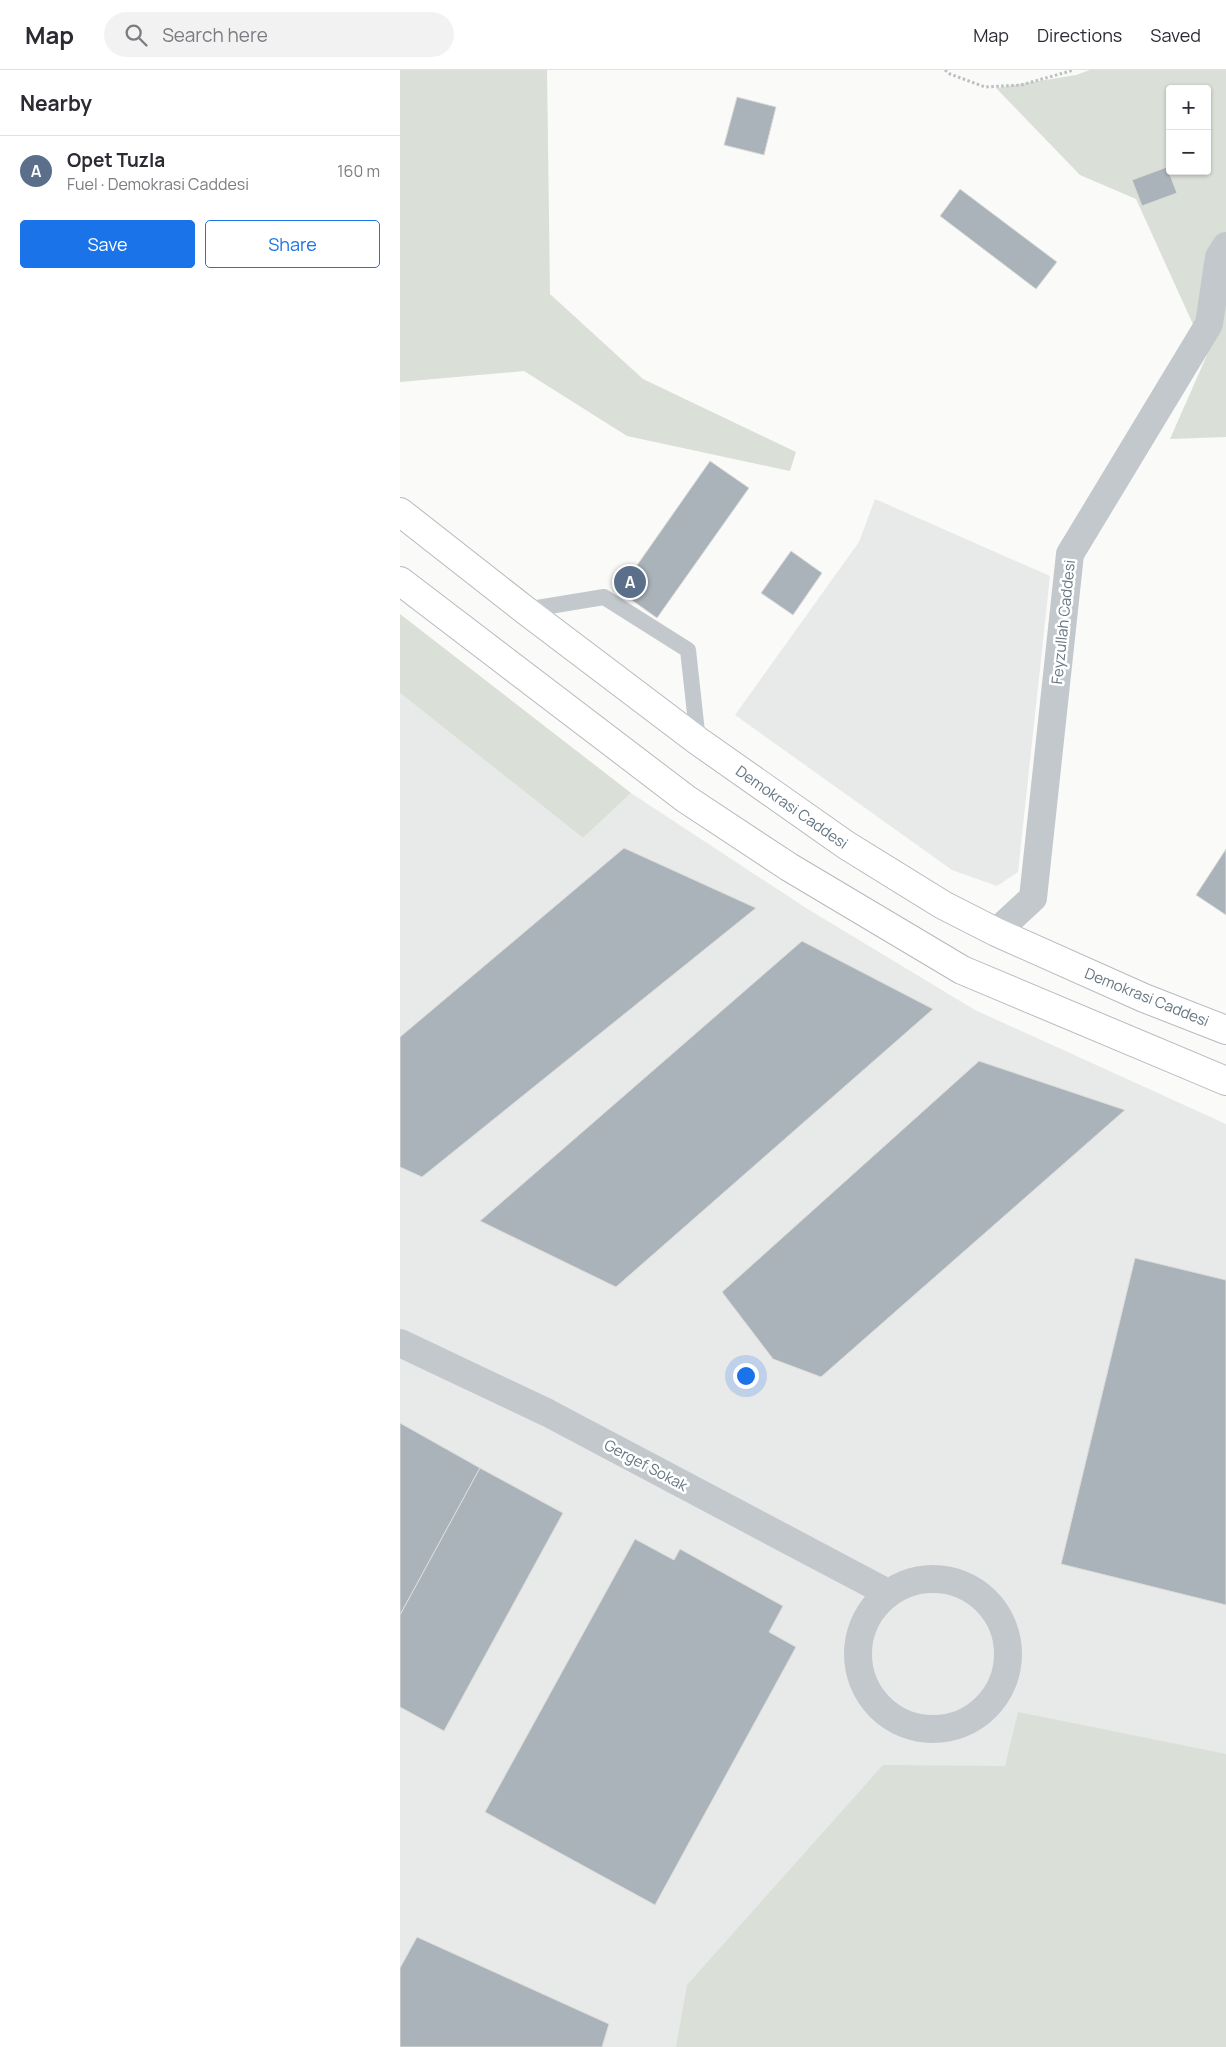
<!DOCTYPE html>
<html lang="en">
<head>
<meta charset="utf-8">
<style>
  body { margin:0; font-family:Manrope,sans-serif; background:#f2f2f3; color:#2b2b33 }
  .controls { position:absolute; right:15px; top:15px; display:grid; overflow:hidden; border-radius:5px; box-shadow:0 1px 4px #0004 }
  .controls button { width:45px; height:45px; display:grid; place-items:center; padding:0; border:0; border-bottom:1px solid #e1e1e2; background:#fff; color:#2b2b33; font:25px sans-serif }
  .you { position:absolute; left:345px; top:1305px; width:18px; height:18px; margin:-12px; border:4px solid #fff; border-radius:50%; background:#1a73e8; box-shadow:0 0 0 8px #1a73e833 }
  .badge { display:grid; place-items:center; width:32px; height:32px; border-radius:50%; background:#1a73e8; color:#fff; font-size:16px; font-weight:700 }
  .pin { position:absolute; translate:-50% -50%; border:2px solid #fff; box-shadow:0 1px 5px #0006 }
  .list { margin:0; padding:0; list-style:none }
  h2 { display:flex; justify-content:space-between; align-items:center; height:65px; margin:0; padding:0 20px; font-size:21px }
  h2 small { font-size:16px; font-weight:400; color:#7c7c81 }
  .list li { display:grid; grid-template-columns:32px 1fr auto; gap:15px; align-items:center; box-sizing:border-box; height:70px; padding:0 20px; border-top:1px solid #e1e1e2 }
  .list b { display:block; font-size:19px; white-space:nowrap }
  .list p { margin:0; font-size:16px; white-space:nowrap; color:#7c7c81 }
  .list em { font-size:16px; font-style:normal; color:#7c7c81 }
  .actions { display:flex; gap:10px; padding:15px 20px }
  .actions a { flex:1; padding:11px 0; border:1px solid #1a73e8; border-radius:5px; text-align:center; font-size:18px; color:#1a73e8 }
  .actions .main { background:#1a73e8; color:#fff }
  .icon { flex:none; width:28px; height:28px; fill:none; stroke:currentColor; stroke-width:2; stroke-linecap:round; stroke-linejoin:round }
  .map { position:relative; flex:none; width:826px; height:1977px; overflow:hidden }
  header { display:flex; align-items:center; gap:30px; box-sizing:border-box; height:70px; padding:0 25px; background:#fff; border-bottom:1px solid #e1e1e2 }
  header strong { font-size:24px }
  nav { display:flex; gap:28px; margin-inline-start:auto; font-size:18px }
  .search { width:350px; height:45px; background:#f2f2f3; display:flex; align-items:center; gap:12px; box-sizing:border-box; padding:0 18px; border-radius:28px; color:#7c7c81; font-size:19px }
  main { display:flex }
  aside { flex:1; background:#fff }
  .map>svg:first-child { display:block }
  .built { fill:#e8e9e9 }
  .green { fill:#dadfd7; fill-rule:evenodd }
  .building { fill:#aab3b9; stroke:#dcdcda }
  .lines { fill:none; stroke-linecap:round; stroke-linejoin:round }
  .primary-casing { stroke:#b5babe; stroke-width:30 }
  .path { stroke:#bbbfc2; stroke-width:3; stroke-dasharray:2.5 2.5; stroke-linecap:butt }
  .service { stroke:#c3c8cc; stroke-width:16 }
  .minor { stroke:#c3c8cc; stroke-width:28 }
  .primary { stroke:#fff; stroke-width:28 }
  .labels { text-anchor:middle; dominant-baseline:central; stroke-width:5; stroke-linejoin:round; paint-order:stroke }
  .street-label { font-size:15px; fill:#657683; stroke:#fff }
</style>
</head>
<body>
<header>
<strong>Map</strong>
<div class="search"><svg class="icon" aria-label="search" viewBox="0 0 24 24"><circle cx="10" cy="10" r="6"/><path d="M15 15l6 6"/></svg>Search here</div>
<nav><a>Map</a><a>Directions</a><a>Saved</a></nav>
</header>
<main>
<aside>
<h2>Nearby<small></small></h2>
<ul class="list">
<li><span class="badge" style="background:#5c6f8a">A</span><div><b>Opet Tuzla</b><p>Fuel · Demokrasi Caddesi</p></div><em>160 m</em></li>
</ul>
<div class="actions"><a class="main">Save</a><a>Share</a></div>
</aside>
<div class="map">
<svg width="826" height="1977" viewBox="0 0 826 1977">
  <rect width="100%" height="100%" fill="#fafaf8"/>
  <g class="built">
    <polygon points="475,429 650,506 618,802 597,816 552,800 335,645 459,472"/>
    <polygon points="0,623 183,768 231,723 406,838 575,940 826,1054 826,1977 0,1977"/>
  </g>
  <g class="green">
    <polygon points="0,0 147,0 150,224 243,309 396,382 390,401 227,366 124,301 0,312"/>
    <path d="M690,0H826V367L770,369L807,285L736,129L680,105L596,18L676,5ZM770,19H807V101H770Z"/>
    <polygon points="0,544 231,723 183,768 0,623"/>
    <polygon points="618,1642 826,1684 826,1977 276,1977 287,1915 483,1695 605,1696"/>
  </g>
  <g class="building">
    <polygon points="337,27 376,37 364,85 324,75"/>
    <polygon points="767,97 777,123 742,136 732,110"/>
    <polygon points="560,119 657,192 636,219 540,146"/>
    <polygon points="310,391 349,418 257,548 219,521"/>
    <polygon points="391,481 422,503 393,545 361,523"/>
    <polygon points="224,778 356,838 22,1107 0,1097 0,967"/>
    <polygon points="826,779 826,845 796,825"/>
    <polygon points="402,871 533,939 216,1217 80,1151"/>
    <polygon points="579,991 725,1040 421,1307 373,1289 322,1222"/>
    <polygon points="735,1188 826,1210 826,1535 661,1494"/>
    <polygon points="0,1353 80,1398 0,1545"/>
    <polygon points="80,1398 163,1443 44,1661 0,1637 0,1545"/>
    <polygon points="235,1469 274,1490 280,1479 383,1536 369,1562 396,1577 255,1835 85,1742"/>
    <polygon points="17,1867 209,1954 202,1977 0,1977 0,1898"/>
  </g>
  <g class="lines">
    <defs>
      <g id="primary">
        <polyline points="0,442 125,540 298,671 446,775 543,835 596,862 744,928 826,960"/>
        <polyline points="0,511 286,729 389,797 562,900 826,1011"/>
      </g>
    </defs>
    <use href="#primary" class="primary-casing"/>
    <polyline class="path" points="545,0 550,4 585,17 621,15 674,0"/>
    <polyline class="service" points="125,540 204,527 288,580 298,671"/>
    <g class="minor">
      <polyline points="596,862 633,828 670,484 809,254 819,187 826,176"/>
      <polyline points="0,1273 148,1343 488,1523"/>
      <circle cx="533" cy="1584" r="75"/>
    </g>
    <use href="#primary" class="primary"/>
  </g>
  <g class="labels">
    <g class="street-label">
      <text transform="translate(663 552) rotate(-84)">Feyzullah Caddesi</text>
      <text transform="translate(392 737) rotate(35)">Demokrasi Caddesi</text>
      <text transform="translate(747 927) rotate(22)">Demokrasi Caddesi</text>
      <text transform="translate(246 1395) rotate(28)">Gergef Sokak</text>
    </g>
  </g>
</svg>
<div class="controls">
<button>+</button>
<button>−</button>
</div>
<div class="you"></div>
<div class="pin badge" style="left:230px;top:512px;background:#5c6f8a">A</div>
</div>
</main>
</body>
</html>
